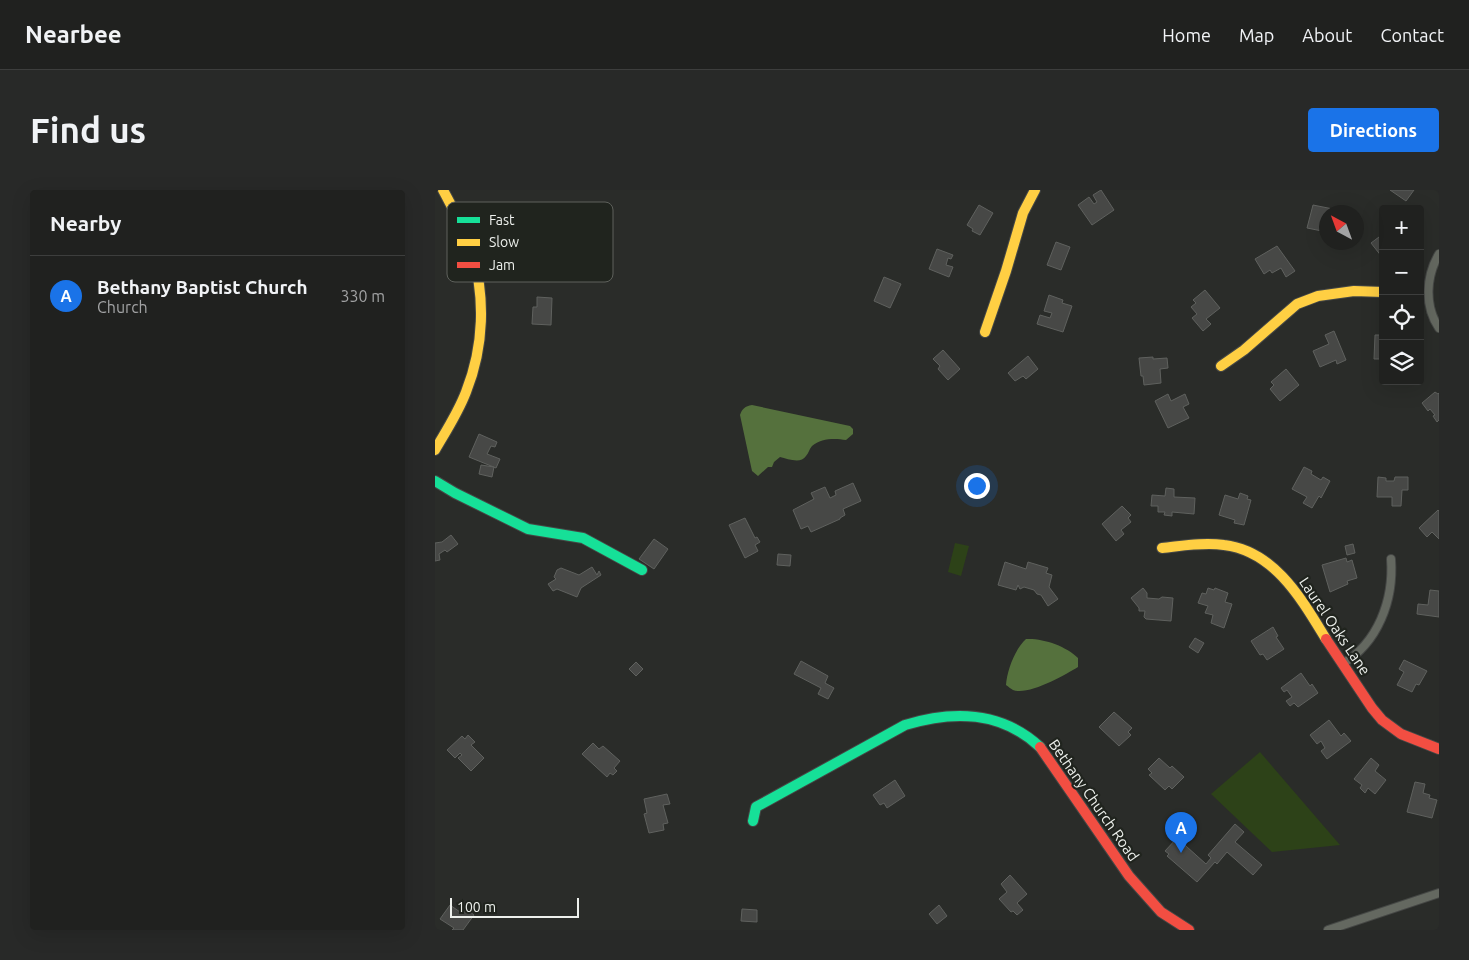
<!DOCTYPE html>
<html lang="en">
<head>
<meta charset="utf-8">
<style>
  body { margin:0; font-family:Ubuntu,sans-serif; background:#282928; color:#f1f3f6 }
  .controls { position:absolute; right:15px; top:15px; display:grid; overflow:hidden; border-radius:5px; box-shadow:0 5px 20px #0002 }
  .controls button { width:45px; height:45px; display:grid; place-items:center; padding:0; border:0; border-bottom:1px solid #3d3e3d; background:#20211f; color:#f1f3f6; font:25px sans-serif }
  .compass { position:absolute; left:884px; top:15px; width:45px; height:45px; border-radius:50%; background:#20211f; box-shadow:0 5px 20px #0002; rotate:319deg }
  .scale { position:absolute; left:15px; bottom:12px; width:129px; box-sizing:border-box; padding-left:5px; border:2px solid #edf0ec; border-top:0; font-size:14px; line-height:18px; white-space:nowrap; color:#edf0ec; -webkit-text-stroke:4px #20241e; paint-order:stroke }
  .you { position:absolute; left:541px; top:295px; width:18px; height:18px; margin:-12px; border:4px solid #fff; border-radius:50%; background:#1a73e8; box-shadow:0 0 0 8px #1a73e833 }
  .badge { display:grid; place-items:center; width:32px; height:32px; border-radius:50%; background:#1a73e8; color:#fff; font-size:16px; font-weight:700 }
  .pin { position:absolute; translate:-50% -41px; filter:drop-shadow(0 1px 2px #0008) }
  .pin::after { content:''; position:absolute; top:26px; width:18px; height:15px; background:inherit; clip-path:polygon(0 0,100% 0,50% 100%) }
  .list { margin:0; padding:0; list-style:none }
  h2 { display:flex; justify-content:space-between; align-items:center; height:65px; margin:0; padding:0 20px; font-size:21px }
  h2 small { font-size:16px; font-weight:400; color:#a2a3a4 }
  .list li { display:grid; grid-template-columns:32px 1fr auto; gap:15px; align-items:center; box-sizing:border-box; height:80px; padding:0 20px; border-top:1px solid #3d3e3d }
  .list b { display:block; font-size:19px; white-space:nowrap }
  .list p { margin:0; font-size:16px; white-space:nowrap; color:#a2a3a4 }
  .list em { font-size:16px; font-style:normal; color:#a2a3a4 }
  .icon { flex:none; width:28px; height:28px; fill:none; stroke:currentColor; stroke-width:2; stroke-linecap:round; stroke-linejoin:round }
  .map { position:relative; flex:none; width:1004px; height:740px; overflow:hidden; border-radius:5px }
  header { display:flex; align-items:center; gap:30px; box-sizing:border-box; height:70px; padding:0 25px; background:#20211f; border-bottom:1px solid #3d3e3d }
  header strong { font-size:24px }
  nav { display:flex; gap:28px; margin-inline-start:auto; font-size:18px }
  .intro { display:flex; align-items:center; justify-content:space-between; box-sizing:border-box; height:120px; padding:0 30px }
  h1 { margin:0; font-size:35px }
  .button { padding:12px 22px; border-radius:5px; background:#1a73e8; color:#fff; font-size:18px; font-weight:700 }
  main { display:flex; gap:30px; padding:0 30px }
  aside { flex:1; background:#20211f; border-radius:5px; box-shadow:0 5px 20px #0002 }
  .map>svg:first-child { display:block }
  .green { fill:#2d4218 }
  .water { fill:#55713d }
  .building { fill:#474846; stroke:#5f615e }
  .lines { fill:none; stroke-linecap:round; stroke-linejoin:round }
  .street-casing { stroke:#454745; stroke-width:10 }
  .fast-casing { stroke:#454745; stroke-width:12 }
  .slow-casing { stroke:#454745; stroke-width:12 }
  .jam-casing { stroke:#454745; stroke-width:12 }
  .street { stroke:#646860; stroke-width:8 }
  .fast { stroke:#16e098; stroke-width:10 }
  .slow { stroke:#ffcf43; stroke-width:10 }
  .jam { stroke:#f24e42; stroke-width:10 }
  .labels { text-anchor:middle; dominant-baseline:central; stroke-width:4.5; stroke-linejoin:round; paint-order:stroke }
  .street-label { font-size:15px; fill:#edf0ec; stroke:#20241e }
  .key { fill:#20241e; stroke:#5e615c; stroke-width:1 }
  .key-label { font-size:14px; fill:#edf0ec }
</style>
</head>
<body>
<header>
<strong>Nearbee</strong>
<nav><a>Home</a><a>Map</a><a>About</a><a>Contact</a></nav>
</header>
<div class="intro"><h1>Find us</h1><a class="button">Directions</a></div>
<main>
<aside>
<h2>Nearby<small></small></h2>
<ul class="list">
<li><span class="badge">A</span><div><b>Bethany Baptist Church</b><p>Church</p></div><em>330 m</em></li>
</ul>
</aside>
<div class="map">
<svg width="1004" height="740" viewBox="0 0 1004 740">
  <rect width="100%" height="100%" fill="#2a2c29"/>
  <g class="green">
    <polygon points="520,353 534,356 526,386 513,382"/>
    <polygon points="825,562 905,655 837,662 776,604"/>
  </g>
  <g class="water">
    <path d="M317,215L415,236L418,239V244L411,250C400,248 386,248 377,256C374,259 374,263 371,266C366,274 353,269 345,267L339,272L337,277H333L323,286L317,281L305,225C307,219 310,216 317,215Z"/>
    <path d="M591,449C608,448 631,456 643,468V477C630,485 593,506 578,500C576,499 574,497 571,495C572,480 580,459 591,449Z"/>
  </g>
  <g class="building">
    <polygon points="666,0 679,20 657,35 643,15 654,7 659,14 662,12 658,5"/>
    <polygon points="955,0 979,0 971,11"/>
    <polygon points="544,15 558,23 545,45 537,41 538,39 532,35"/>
    <polygon points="878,15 903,20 902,22 892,22 892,44 886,43 887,41 872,38"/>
    <polygon points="948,44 948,66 947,67 936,53"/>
    <polygon points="621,52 635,57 626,80 612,75"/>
    <polygon points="842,56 860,81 851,87 846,78 837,83 835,80 829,84 820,69"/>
    <polygon points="502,59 518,65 516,69 513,68 511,75 518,77 514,87 494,79"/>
    <polygon points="449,87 466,94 455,118 439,111"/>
    <polygon points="770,100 785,118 771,129 776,134 768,141 757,128 762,124 756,117 761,113 758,110"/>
    <polygon points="614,105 628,110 627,113 637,116 628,142 602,134 605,125 615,128 617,123 609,121"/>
    <polygon points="102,107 117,108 116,135 97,134 98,117 102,117"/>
    <polygon points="899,141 911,170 902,174 901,170 885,177 878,161 894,154 890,145"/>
    <polygon points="940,145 948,145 948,169 939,169"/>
    <polygon points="508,160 525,179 513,190 503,179 505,176 498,169"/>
    <polygon points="593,166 603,179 591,189 588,186 580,191 573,183"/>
    <polygon points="718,167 718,169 732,168 733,178 725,179 726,193 709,195 708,186 706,186 704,168"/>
    <polygon points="851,179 864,195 845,211 835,199 839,195 836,192"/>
    <polygon points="1000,202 1003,204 1004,203 1004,230 1002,232 998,226 1000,225 995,219 993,221 987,213"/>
    <polygon points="733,204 736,211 750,204 754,214 748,217 754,228 733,238 720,211"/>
    <polygon points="44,244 62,252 60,257 56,256 52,264 65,269 61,278 34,267"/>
    <polygon points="46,275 59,277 57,287 44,284"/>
    <polygon points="869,277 877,281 876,284 886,290 888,287 895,291 886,308 884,306 877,318 868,313 872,307 857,299"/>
    <polygon points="943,287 951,288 951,291 959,291 960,287 973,287 973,300 967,300 966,316 957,316 957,307 942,307"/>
    <polygon points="418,293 426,311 408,319 410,325 405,328 405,329 376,342 373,336 366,339 358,320 379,309 376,303 390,297 395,308 401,305 400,301"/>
    <polygon points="731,298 739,299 739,307 760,308 759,324 737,322 737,326 729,325 730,322 723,322 723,316 716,316 717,305 730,306"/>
    <polygon points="805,303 813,306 812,309 816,310 809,335 799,333 800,330 784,325 790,305 803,309"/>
    <polygon points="687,316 696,325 693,328 696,332 686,340 689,344 681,351 667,334"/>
    <polygon points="1003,320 1004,321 1004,349 997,342 992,347 984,338"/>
    <polygon points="310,328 320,348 322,347 325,352 320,355 323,361 310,368 294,335"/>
    <polygon points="16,345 23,354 12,362 10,360 4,364 5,370 0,371 0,353 7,352"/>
    <polygon points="219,349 233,359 219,379 204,369"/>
    <polygon points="918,354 920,363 912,365 910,356"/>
    <polygon points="343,364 356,365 355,376 342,375"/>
    <polygon points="911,368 912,372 917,370 922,388 912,391 913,394 895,402 887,375"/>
    <polygon points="570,372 591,379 593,372 613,378 611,383 617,385 614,397 623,409 613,416 606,405 602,404 599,400 589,397 585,399 583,395 581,400 563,395"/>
    <polygon points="157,377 162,385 164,381 166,385 146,398 142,407 122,399 118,401 113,394 121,389 119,387 122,380 126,378 144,385"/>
    <polygon points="708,398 712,403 712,408 724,409 727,407 738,408 736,431 711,429 709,427 710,421 704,421 704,418 696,408"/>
    <polygon points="773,398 779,400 780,398 793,403 790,412 797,414 789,438 776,433 778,425 770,423 773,416 763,413 767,403 771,404"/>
    <polygon points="995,400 1004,401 1004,427 982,424 983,414 993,415"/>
    <polygon points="838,437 843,446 841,447 849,459 832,470 828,464 825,465 816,451"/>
    <polygon points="760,448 769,453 763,463 754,457"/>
    <polygon points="969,470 992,481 984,495 981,494 977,502 962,495 969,482 964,479"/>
    <polygon points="366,471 393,486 390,493 399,498 393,509 383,504 386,498 359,484"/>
    <polygon points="201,472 208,479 201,486 194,479"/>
    <polygon points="866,483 875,496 877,494 883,503 863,517 859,513 855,516 851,511 857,507 852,500 849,502 846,498"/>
    <polygon points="679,522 697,538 693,542 696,545 684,556 664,537"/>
    <polygon points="894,530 906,546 909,543 916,551 892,569 886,561 890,558 886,551 882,554 875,545"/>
    <polygon points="33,545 40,552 36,555 49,568 36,581 23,568 27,565 25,563 20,568 12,560 27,546 30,549"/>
    <polygon points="158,553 164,559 168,556 185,571 179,578 182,581 178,585 175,583 172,587 147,564"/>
    <polygon points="724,568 735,578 737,576 749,587 737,599 734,596 730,600 714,585 717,583 713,579"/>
    <polygon points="936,568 944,575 940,581 951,590 940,604 933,598 930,603 925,598 927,595 919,589"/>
    <polygon points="460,590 470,606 452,618 449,613 445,615 438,605"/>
    <polygon points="980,592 990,594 988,603 995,605 994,608 1002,610 997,628 972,622"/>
    <polygon points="232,604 235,614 228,615 233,633 228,634 229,640 214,643 209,624 212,623 209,609"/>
    <polygon points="800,634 809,642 800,652 827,675 818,685 792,662 782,674 780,672 762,692 732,666 734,664 730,661 742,648 771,674 776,668 773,665"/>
    <polygon points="575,685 592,704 582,713 588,720 582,725 578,721 576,722 564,709 572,702 566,694"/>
    <polygon points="15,715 25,722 28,717 39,725 28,740 17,740 19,738 5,729"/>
    <polygon points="504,715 512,726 502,734 494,724"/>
    <polygon points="307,719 322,720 322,732 306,731"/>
  </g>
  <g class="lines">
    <defs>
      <g id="street">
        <path d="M1004,64C991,86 989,116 1004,138"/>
        <path d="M907,474C943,453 959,410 956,369"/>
        <polyline points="893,740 1004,703"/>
      </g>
      <g id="fast">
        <polyline points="0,291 20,303 93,339 148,348 207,380"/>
        <path d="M318,631L321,617L470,535C519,520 566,521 605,557"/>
      </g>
      <g id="slow">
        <polyline points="550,142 571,81 588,23 600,0"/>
        <polyline points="786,176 809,160 862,114 883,106 919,101 948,102"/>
        <path d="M0,260C11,241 23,223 31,202C49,157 51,106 36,59C29,38 18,19 8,0"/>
        <path d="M727,358C747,356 768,352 789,355C840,361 867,410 891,449"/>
      </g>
      <g id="jam">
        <polyline points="891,449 937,518 947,530 966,544 1004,559"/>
        <polyline points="605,557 694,686 726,722 754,740"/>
      </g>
    </defs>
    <use href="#street" class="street-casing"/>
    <use href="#fast" class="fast-casing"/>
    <use href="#slow" class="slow-casing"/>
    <use href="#jam" class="jam-casing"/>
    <use href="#street" class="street"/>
    <use href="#fast" class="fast"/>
    <use href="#slow" class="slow"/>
    <use href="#jam" class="jam"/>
  </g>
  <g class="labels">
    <g class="street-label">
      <text transform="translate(900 436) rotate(56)">Laurel Oaks Lane</text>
      <text transform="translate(659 610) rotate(55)">Bethany Church Road</text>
    </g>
  </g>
  <rect x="12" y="12" width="166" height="80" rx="8" class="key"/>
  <rect x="22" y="27" width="23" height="6" fill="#16e098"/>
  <rect x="22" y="49" width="23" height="7" fill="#ffcf43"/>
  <rect x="22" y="72" width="23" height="6" fill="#f24e42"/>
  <g class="key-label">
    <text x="54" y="35">Fast</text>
    <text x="54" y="57">Slow</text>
    <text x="54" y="80">Jam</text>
  </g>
</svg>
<div class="controls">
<button>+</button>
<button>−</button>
<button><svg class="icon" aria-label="locate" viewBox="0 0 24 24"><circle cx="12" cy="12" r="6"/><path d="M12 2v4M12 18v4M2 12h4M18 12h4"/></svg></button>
<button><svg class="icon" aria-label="layers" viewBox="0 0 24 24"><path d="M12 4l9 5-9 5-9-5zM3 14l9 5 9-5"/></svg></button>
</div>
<svg class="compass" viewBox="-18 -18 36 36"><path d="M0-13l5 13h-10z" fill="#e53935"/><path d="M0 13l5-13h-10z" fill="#a2a3a4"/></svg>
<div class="scale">100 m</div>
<div class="you"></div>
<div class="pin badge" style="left:746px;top:663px">A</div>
</div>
</main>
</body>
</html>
